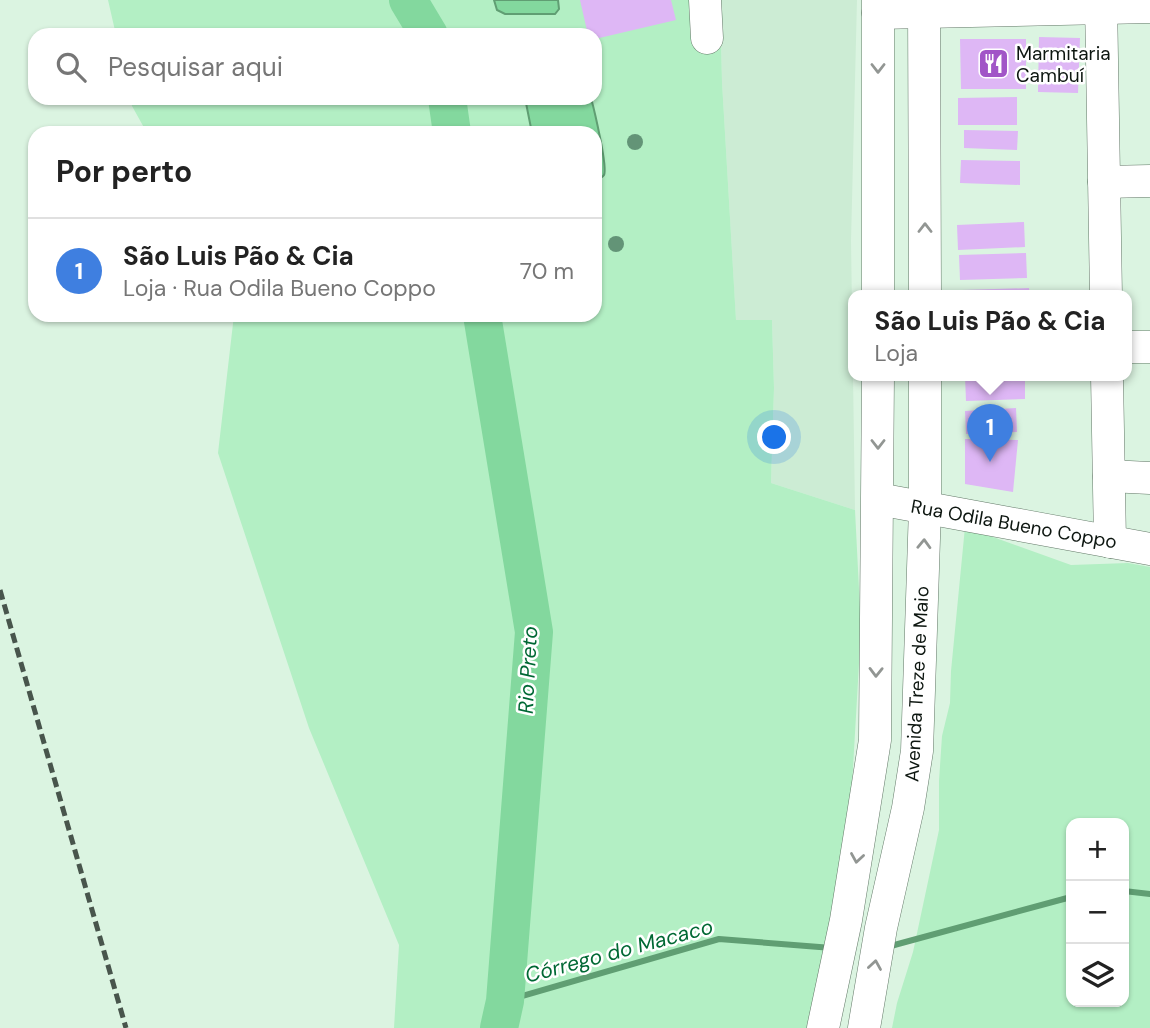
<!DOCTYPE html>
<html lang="pt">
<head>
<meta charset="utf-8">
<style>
  body { margin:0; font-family:"DM Sans",sans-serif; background:#f2f2f2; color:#222 }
  .controls { position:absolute; right:21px; bottom:21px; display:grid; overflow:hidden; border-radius:14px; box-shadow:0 2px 5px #0004 }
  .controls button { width:63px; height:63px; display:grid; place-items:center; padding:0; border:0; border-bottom:2px solid #e0e0e0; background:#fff; color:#222; font:35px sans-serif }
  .you { position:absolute; left:775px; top:438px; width:24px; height:24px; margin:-18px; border:5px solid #fff; border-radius:50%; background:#1a73e8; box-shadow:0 0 0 10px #1a73e833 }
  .badge { display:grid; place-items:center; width:46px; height:46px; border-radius:50%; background:#db2777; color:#fff; font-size:23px; font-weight:700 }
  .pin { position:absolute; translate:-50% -58px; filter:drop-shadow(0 2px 4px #0008) }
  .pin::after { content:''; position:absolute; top:37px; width:24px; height:21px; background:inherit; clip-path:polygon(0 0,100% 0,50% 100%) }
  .popup { position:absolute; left:848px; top:290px; width:284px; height:91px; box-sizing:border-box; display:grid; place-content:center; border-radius:14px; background:#fff; filter:drop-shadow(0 2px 5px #0005); font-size:23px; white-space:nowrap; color:#767676 }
  .popup b { font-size:26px; color:#222 }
  .popup::after { content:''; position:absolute; left:50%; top:100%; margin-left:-14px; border:14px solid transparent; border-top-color:#fff }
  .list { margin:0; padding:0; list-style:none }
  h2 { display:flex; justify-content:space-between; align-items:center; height:91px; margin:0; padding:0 28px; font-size:30px }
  h2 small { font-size:23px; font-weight:400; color:#767676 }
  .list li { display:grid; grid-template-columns:46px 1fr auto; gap:21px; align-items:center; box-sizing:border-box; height:105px; padding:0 28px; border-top:2px solid #e0e0e0 }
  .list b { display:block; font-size:26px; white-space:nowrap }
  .list p { margin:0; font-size:23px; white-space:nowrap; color:#767676 }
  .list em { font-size:23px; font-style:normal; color:#767676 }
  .icon { flex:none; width:38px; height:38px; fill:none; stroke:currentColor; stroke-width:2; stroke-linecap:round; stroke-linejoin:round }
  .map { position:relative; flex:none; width:1150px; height:1028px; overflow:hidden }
  .search { position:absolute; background:#fff; box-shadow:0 2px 5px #0004; left:28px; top:28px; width:574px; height:77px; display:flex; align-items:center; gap:18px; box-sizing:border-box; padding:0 24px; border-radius:21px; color:#767676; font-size:26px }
  .panel { position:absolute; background:#fff; box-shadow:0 2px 5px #0004; left:28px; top:126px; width:574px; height:196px; border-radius:21px }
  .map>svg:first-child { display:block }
  .built { fill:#ccecd4 }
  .green { fill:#b3efc4; fill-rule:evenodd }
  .water { fill:#83d89e; stroke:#609e73; stroke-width:2 }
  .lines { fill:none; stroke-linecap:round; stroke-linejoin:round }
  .stream { stroke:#609e73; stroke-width:6 }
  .river { stroke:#83d89e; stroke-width:38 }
  .building { fill:#deb7f5 }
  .minor-casing { stroke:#627867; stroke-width:33 }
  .minor { stroke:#fff; stroke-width:32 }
  .rail { stroke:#48554c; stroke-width:5; stroke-dasharray:10 5; stroke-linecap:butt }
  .tree { fill:#639477 }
  .oneway { stroke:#929693 }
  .labels { text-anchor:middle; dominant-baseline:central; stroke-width:5; stroke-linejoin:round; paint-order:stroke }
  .poi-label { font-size:19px; fill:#0d1610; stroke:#fff; text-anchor:start }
  .street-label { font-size:19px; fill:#0d1610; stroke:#fff }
  .water-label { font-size:21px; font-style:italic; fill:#006834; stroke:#fff }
</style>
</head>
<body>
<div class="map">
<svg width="1150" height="1028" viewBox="0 0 1150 1028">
  <rect width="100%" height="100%" fill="#dbf4e1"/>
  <polygon class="built" points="720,0 857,0 851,241 855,510 771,483 774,388 772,320 736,321 722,82"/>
  <g class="green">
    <polygon points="108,0 720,0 722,82 736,320 772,320 774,388 771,483 855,510 861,629 850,820 811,1023 808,1028 394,1028 399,945 309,728 218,453 234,315 595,315 595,133 147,133 132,106 130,98 595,98 595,35 116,35"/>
    <path d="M965,527L1071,565L1128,563L1150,567V1028H892L897,1003L913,952L939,830V781L942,736L950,703L951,671ZM1071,823H1124V1002H1071Z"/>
  </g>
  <g class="water">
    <polygon points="494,0 558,0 559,9 555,14 505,14 497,10"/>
    <path d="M525,98H591C594,109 608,168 604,175C603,177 597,180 595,181V133H532Z"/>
  </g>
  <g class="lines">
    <g class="stream">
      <polyline points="1124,891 1150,894"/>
      <polyline points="887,947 1071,897"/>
      <polyline points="505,1001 719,939 832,948"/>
    </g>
    <g class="river">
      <polyline points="408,0 429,35"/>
      <polyline points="447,98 452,133"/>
      <polyline points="482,315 534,632 505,1001 499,1028"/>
    </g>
  </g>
  <g class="building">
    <polygon points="580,0 671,0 676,20 595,39 595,35 588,35"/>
    <polygon points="1039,37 1080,38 1078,93 1038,92"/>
    <polygon points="960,39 1026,39 1026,89 961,89"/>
    <polygon points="1017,97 1017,125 958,125 958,98"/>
    <polygon points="964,130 1018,131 1017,150 964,148"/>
    <polygon points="961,160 1020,161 1020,185 960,183"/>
    <polygon points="1024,222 1025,247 958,250 957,225"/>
    <polygon points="1026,253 1027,278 960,280 959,255"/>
    <polygon points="1029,288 1030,296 963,296 962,290"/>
    <polygon points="965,376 1025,376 1025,399 966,401"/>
    <polygon points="1016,408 1017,432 966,434 965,411"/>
    <polygon points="965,439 1018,440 1013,492 965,484"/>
  </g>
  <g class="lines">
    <defs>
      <g id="minor">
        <polyline points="705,0 707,38"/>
        <polyline points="924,0 925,296"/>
        <polyline points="1101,0 1106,296"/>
        <polyline points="878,13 1150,7"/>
        <polyline points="1104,182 1150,181"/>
        <polyline points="878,296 878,0"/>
        <polyline points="1126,347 1150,347"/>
        <polyline points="1107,376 1110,542"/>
        <polyline points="1109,476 1150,478"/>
        <polyline points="878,499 1150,549"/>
        <polyline points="823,1028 846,920 875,740 878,376"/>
        <polyline points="864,1028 881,928 908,808 917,751 925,508 925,376"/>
      </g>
    </defs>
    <use href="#minor" class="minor-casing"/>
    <use href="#minor" class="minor"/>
    <polyline class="rail" points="0,590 126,1028"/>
  </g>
  <g class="tree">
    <circle cx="635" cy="142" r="8"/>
    <circle cx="616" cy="244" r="8"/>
  </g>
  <defs><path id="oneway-chevron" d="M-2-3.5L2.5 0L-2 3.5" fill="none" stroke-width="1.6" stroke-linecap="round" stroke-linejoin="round" transform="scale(1.75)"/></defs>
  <g class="oneway">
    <use href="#oneway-chevron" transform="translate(878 68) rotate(90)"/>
    <use href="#oneway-chevron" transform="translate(925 228) rotate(-90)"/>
    <use href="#oneway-chevron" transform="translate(878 444) rotate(90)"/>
    <use href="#oneway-chevron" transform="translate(924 544) rotate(-88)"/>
    <use href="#oneway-chevron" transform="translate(876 672) rotate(91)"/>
    <use href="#oneway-chevron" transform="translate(857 858) rotate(99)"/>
    <use href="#oneway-chevron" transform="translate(875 965) rotate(-81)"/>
  </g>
  <defs>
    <symbol id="restaurant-square" viewBox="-11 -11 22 22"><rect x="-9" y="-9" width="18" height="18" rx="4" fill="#a155c7" stroke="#fff"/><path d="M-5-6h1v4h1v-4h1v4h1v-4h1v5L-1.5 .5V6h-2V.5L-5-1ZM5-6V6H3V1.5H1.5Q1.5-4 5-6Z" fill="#fff"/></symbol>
  </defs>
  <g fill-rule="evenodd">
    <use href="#restaurant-square" x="976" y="46" width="35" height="35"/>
  </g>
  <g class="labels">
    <g class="poi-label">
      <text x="1016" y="53">Marmitaria<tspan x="1016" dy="22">Cambuí</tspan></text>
    </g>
    <g class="street-label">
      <text transform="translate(1014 524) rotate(10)">Rua Odila Bueno Coppo</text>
      <text transform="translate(917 684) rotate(-87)">Avenida Treze de Maio</text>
    </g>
    <g class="water-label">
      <text transform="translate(528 670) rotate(-87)">Rio Preto</text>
      <text transform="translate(619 951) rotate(-15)">Córrego do Macaco</text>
    </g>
  </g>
</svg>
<div class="controls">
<button>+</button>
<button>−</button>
<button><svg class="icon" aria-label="layers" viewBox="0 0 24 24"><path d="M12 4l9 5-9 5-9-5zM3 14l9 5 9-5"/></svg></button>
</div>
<div class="you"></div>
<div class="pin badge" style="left:990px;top:462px;background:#3f7fe0">1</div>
<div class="popup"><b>São Luis Pão &amp; Cia</b>Loja</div>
<div class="search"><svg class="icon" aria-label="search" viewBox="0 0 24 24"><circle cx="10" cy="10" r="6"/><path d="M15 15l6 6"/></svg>Pesquisar aqui</div>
<section class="panel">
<h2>Por perto<small></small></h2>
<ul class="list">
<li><span class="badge" style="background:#3f7fe0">1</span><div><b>São Luis Pão &amp; Cia</b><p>Loja · Rua Odila Bueno Coppo</p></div><em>70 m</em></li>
</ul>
</section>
</div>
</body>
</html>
